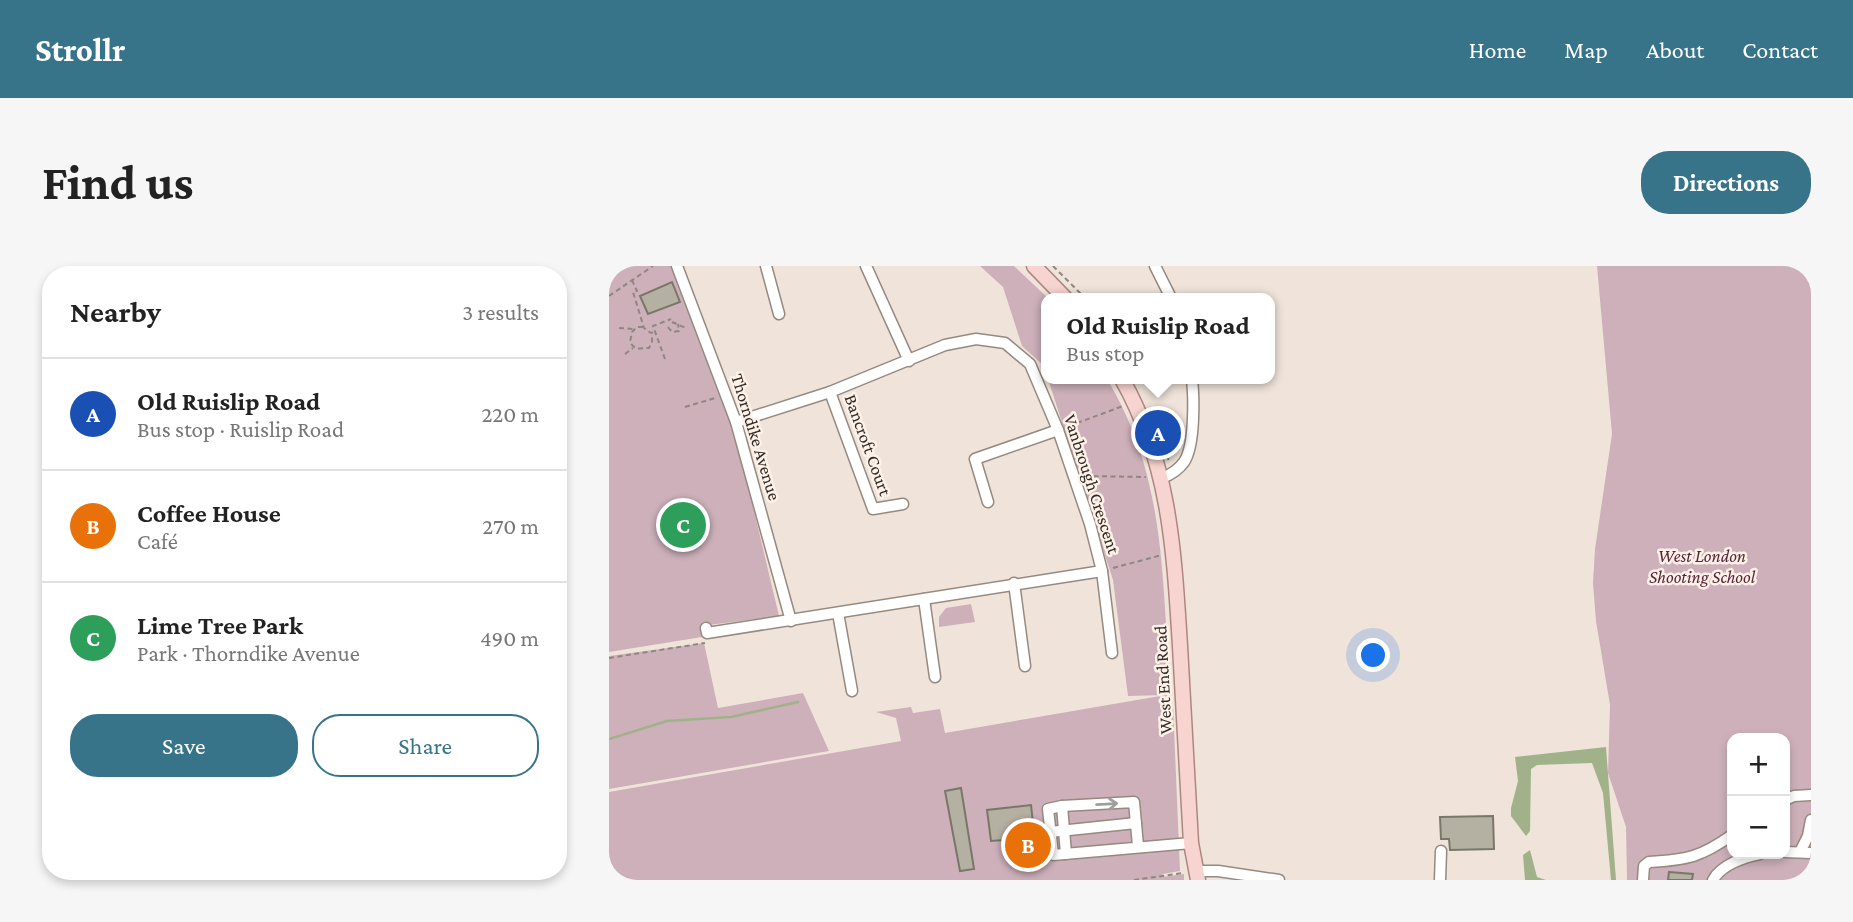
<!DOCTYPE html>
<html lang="en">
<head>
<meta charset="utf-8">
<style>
  body { margin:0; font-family:"Crimson Pro",serif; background:#f6f6f6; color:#222 }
  .controls { position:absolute; right:21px; bottom:21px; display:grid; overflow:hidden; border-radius:14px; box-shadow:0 4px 10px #0003 }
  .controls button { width:63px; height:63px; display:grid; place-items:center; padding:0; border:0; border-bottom:2px solid #e0e0e0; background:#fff; color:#222; font:35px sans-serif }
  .you { position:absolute; left:765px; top:390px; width:24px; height:24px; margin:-18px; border:5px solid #fff; border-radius:50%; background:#1a73e8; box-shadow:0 0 0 10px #1a73e833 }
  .badge { display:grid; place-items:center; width:46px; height:46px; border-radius:50%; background:#37748a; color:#fff; font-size:23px; font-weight:700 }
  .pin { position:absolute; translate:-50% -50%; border:4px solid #fff; box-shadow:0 2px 7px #0006 }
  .popup { position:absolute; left:432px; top:27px; width:234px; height:91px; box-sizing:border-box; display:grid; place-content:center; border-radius:14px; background:#fff; filter:drop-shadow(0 2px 5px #0005); font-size:23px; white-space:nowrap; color:#767676 }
  .popup b { font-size:26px; color:#222 }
  .popup::after { content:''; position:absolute; left:50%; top:100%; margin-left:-14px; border:14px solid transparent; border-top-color:#fff }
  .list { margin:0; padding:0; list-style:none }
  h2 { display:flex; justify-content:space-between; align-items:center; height:91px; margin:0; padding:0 28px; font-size:30px }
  h2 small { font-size:23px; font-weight:400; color:#767676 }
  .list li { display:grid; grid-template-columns:46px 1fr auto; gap:21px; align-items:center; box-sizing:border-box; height:112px; padding:0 28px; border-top:2px solid #e0e0e0 }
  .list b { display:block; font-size:26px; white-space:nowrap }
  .list p { margin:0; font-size:23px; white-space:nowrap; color:#767676 }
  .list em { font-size:23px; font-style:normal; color:#767676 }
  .actions { display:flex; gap:14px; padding:21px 28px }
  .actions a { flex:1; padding:16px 0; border:2px solid #37748a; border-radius:28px; text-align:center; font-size:24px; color:#37748a }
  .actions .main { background:#37748a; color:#fff }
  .map { position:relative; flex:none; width:1202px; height:614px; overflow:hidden; border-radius:28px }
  header { display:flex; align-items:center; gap:42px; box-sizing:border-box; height:98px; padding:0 35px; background:#37748a; color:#fff }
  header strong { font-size:33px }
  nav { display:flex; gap:38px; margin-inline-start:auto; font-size:24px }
  .intro { display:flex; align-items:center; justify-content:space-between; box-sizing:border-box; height:168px; padding:0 42px }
  h1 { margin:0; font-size:49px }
  .button { padding:18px 32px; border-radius:28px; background:#37748a; color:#fff; font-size:24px; font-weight:700 }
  main { display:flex; gap:42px; padding:0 42px }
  aside { flex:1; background:#fff; border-radius:28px; box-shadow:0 4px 10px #0003 }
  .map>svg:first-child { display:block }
  .green { fill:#cdb0ba; fill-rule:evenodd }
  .water { fill:#a1b28b }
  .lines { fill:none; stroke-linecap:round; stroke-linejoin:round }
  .stream { stroke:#a1b28b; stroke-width:2.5 }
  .building { fill:#b4b0a2; stroke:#7a776a; stroke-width:2 }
  .minor-casing { stroke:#958980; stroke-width:13 }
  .major-casing { stroke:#ae8680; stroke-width:17 }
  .path { stroke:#8f8780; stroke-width:2; stroke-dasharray:5 3.5; stroke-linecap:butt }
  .minor { stroke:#fff; stroke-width:10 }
  .major { stroke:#f8d4d0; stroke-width:14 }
  .oneway { stroke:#a19f9d }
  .labels { text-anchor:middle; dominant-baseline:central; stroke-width:5; stroke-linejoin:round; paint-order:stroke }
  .street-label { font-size:18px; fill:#2f2a26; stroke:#fef1e7 }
  .park-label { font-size:18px; font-style:italic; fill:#59223a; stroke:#fef1e7 }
</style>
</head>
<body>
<header>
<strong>Strollr</strong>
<nav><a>Home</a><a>Map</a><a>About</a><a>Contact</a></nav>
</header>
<div class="intro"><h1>Find us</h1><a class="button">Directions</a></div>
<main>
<aside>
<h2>Nearby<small>3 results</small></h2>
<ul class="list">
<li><span class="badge" style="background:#1a4fb4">A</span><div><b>Old Ruislip Road</b><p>Bus stop · Ruislip Road</p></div><em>220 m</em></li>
<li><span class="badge" style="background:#e8710a">B</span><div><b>Coffee House</b><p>Café</p></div><em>270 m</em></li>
<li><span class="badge" style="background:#2e9e5b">C</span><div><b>Lime Tree Park</b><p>Park · Thorndike Avenue</p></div><em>490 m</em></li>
</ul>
<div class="actions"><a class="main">Save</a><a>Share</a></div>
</aside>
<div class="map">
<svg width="1202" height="614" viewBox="0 0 1202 614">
  <rect width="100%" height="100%" fill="#f0e4da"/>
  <g class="green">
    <polygon points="0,0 63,0 127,169 170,350 92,360 93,371 0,386"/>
    <polygon points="371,0 405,0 439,32 437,32 437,107 435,100 413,80 394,21"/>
    <path d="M988,0H1202V614H1018L1017,561L999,507L1001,439L987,355L984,317L986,283L1003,168ZM1123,472H1176V588H1123Z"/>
    <path d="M439,113H498C545,191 552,270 557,359C558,381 563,407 560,428L561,440L564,439L571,605L554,608L553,611L575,608V614H0V526L292,475L287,452L267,446L302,441L304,447L331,443L336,467L557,429L519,430L504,314Z"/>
    <polygon points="362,338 366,356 330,361 330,351 337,342"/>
    <polygon points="95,377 109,442 194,427 220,485 0,523 0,390"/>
  </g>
  <g class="water">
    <polygon points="997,481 1007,614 1002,614 994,527 983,497 928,499 922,503 921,565 917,570 902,550 902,542 909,515 906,491"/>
    <polygon points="921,584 928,611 937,614 916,614 914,589"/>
  </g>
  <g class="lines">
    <polyline class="stream" points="0,473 58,455 122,451 189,436"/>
  </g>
  <g class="building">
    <polygon points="63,16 71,36 39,48 31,30"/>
    <polygon points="352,522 365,603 351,605 336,525"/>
    <polygon points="422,539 427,584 396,587 395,574 382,575 378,544"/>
    <polygon points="884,550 885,583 841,584 840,573 832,573 831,551"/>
    <polygon points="1060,606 1084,608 1083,614 1059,614"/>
  </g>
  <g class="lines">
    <defs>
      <g id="minor">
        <polyline points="68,0 127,156 182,355"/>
        <polyline points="157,0 170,48"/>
        <polyline points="257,0 300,95"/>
        <polyline points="546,0 562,32"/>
        <polyline points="221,126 264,243 294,238"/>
        <path d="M553,212C561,209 570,203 575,196C586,180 585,132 583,113"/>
        <polyline points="379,236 366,193 449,164"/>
        <polyline points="493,305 503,387"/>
        <polyline points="405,317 416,400"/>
        <polyline points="315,333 326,411"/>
        <polyline points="229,347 243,425"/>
        <polyline points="97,362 98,367 493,305 481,258 449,164 421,98 396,77 367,73 336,79 221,126 127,156"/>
        <polyline points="1176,534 1185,530 1202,529"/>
        <polyline points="453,540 457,588"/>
        <polyline points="441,566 527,557"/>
        <polyline points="529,580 525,536 453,540 439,543 444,589 582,577"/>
        <polyline points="1176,586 1202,587"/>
        <polyline points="1191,586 1199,570 1202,554"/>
        <polyline points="589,605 609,605 670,614"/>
        <polyline points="831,614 832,585"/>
        <path d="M1034,614L1035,600L1040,596C1078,594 1092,591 1123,569"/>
        <path d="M1104,614C1112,599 1135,591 1151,588"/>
      </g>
      <g id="major">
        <polyline points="425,0 456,32"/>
        <path d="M513,113C561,198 565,285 571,380C575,445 578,511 582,577L589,614"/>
      </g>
    </defs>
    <use href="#minor" class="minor-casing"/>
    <use href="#major" class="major-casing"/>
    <g class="path">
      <polyline points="444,0 476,32"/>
      <polyline points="23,14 28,25 24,26 35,62 42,67 45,66"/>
      <polyline points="0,30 44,0"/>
      <polyline points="63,56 77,62"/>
      <path d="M34,61H28L23,66L21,76C26,85 31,82 40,82L43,76V68"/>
      <polyline points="59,61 63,66 70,65 69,58"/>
      <polyline points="10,62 24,63"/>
      <polyline points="16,88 24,82"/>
      <polyline points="56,93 44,60 62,53"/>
      <polyline points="76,141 106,132"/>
      <polyline points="460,160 514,140"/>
      <polyline points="556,181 560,196"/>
      <polyline points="476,210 537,211"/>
      <polyline points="504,302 553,289"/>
      <polyline points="0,392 96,377"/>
      <polyline points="525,614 574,607"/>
    </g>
    <use href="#minor" class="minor"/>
    <use href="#major" class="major"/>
  </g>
  <defs><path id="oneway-shaft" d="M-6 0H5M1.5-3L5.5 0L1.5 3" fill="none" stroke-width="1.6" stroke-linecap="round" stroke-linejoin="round" transform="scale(1.75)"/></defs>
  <use class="oneway" href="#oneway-shaft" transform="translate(498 538) rotate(-3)"/>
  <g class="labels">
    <g class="street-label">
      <text transform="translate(147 171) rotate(73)">Thorndike Avenue</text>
      <text transform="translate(259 179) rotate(70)">Bancroft Court</text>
      <text transform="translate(483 218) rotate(72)">Vanbrough Crescent</text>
      <text transform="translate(554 414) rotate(-93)">West End Road</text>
    </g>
    <g class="park-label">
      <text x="1093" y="290">West London<tspan x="1093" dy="21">Shooting School</tspan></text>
    </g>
  </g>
</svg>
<div class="controls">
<button>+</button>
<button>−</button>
</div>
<div class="you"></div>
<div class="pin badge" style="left:549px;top:167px;background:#1a4fb4">A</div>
<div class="popup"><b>Old Ruislip Road</b>Bus stop</div>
<div class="pin badge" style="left:419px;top:579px;background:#e8710a">B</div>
<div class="pin badge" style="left:74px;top:259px;background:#2e9e5b">C</div>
</div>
</main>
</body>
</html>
